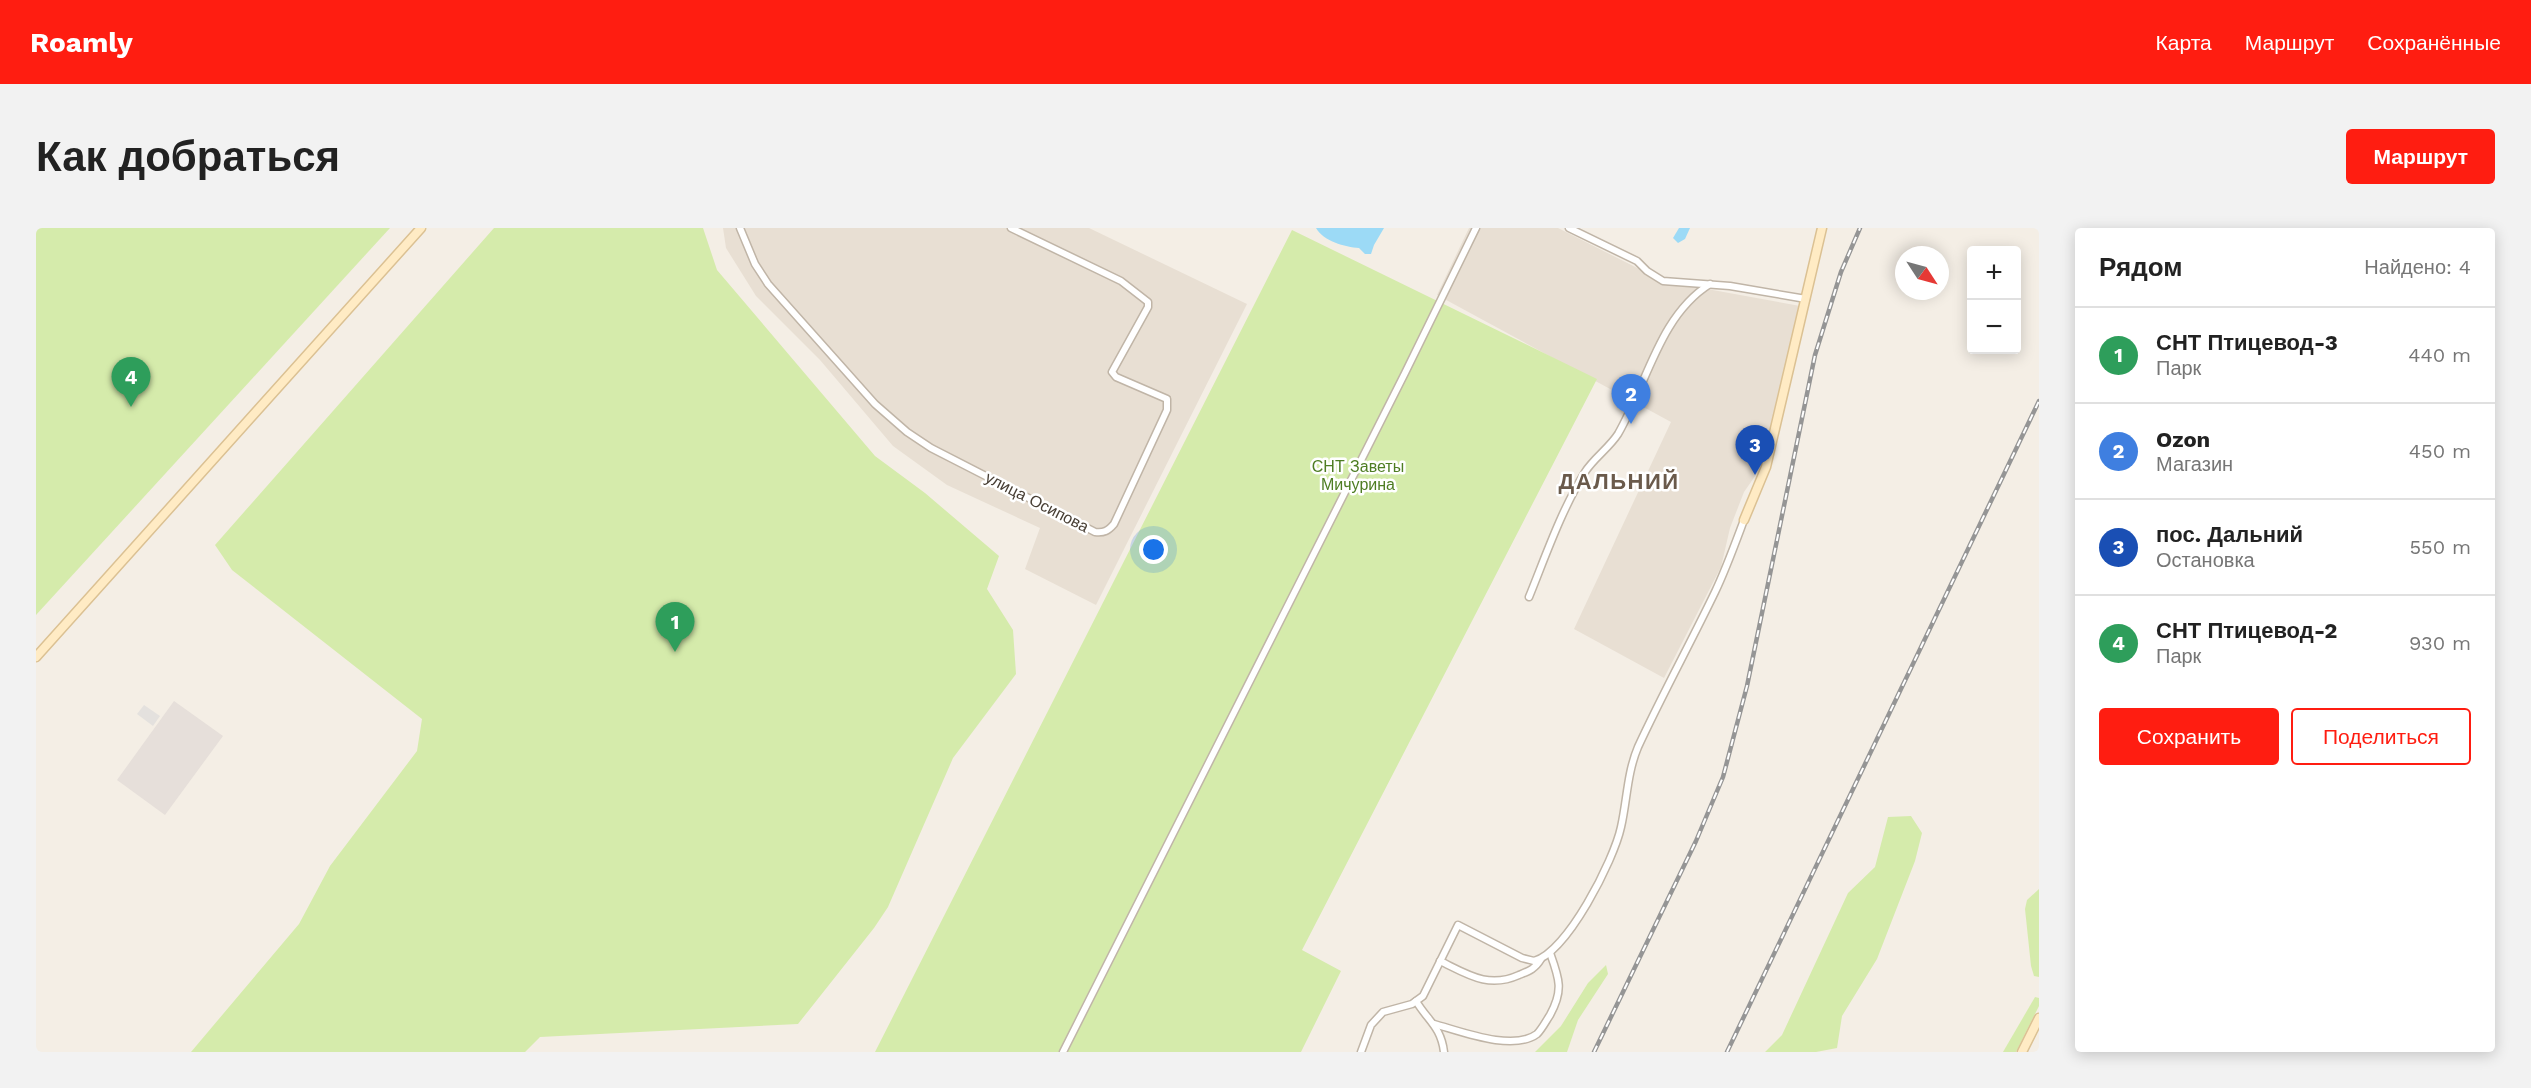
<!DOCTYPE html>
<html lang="ru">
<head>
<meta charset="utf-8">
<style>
  body { margin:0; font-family:"Work Sans",sans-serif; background:#f2f2f2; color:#222 }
  .controls { position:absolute; right:18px; top:18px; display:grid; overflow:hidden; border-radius:6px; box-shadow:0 3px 15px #0003 }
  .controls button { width:54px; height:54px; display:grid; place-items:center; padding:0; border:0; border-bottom:2px solid #e0e0e0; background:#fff; color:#222; font:30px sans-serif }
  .compass { position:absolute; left:1859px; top:18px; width:54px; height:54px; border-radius:50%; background:#fff; box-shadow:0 3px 15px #0003; rotate:126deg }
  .you { position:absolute; left:1118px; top:322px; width:21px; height:21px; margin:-15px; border:4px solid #fff; border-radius:50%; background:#1a73e8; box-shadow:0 0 0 9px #1a73e833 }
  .badge { display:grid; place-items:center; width:39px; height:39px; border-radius:50%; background:#ff1d11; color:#fff; font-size:20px; font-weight:700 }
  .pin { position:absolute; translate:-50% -50px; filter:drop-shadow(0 2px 3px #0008) }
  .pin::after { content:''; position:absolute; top:32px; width:21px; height:18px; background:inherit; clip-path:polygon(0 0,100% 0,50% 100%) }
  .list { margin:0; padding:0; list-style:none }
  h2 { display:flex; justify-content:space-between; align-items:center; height:78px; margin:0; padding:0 24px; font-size:26px }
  h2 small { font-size:20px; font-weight:400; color:#767676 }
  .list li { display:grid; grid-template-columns:39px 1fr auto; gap:18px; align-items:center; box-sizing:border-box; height:96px; padding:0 24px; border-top:2px solid #e0e0e0 }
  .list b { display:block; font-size:22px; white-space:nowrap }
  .list p { margin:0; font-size:20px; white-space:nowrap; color:#767676 }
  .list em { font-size:20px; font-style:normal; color:#767676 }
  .actions { display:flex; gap:12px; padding:18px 24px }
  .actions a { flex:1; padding:14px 0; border:2px solid #ff1d11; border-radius:6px; text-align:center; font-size:21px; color:#ff1d11 }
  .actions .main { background:#ff1d11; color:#fff }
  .map { position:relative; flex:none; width:2003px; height:824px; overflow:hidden; border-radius:6px }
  header { display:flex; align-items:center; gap:36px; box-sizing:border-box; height:84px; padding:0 30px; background:#ff1d11; color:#fff }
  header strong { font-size:28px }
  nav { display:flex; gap:33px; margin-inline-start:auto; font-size:21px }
  .intro { display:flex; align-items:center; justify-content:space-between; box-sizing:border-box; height:144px; padding:0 36px }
  h1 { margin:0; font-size:42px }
  .button { padding:15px 27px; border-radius:6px; background:#ff1d11; color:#fff; font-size:21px; font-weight:700 }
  main { display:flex; gap:36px; padding:0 36px }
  aside { flex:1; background:#fff; border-radius:6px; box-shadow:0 3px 15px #0003 }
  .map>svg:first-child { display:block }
  .residential { fill:#e8dfd3 }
  .industrial { fill:#e6dfda }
  .green { fill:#d5ebab }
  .parking { fill:#e4e1de }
  .water { fill:#9cdaf6 }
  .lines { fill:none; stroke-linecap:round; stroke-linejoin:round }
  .street-casing { stroke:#c0b5a7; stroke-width:9 }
  .secondary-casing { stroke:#dbc193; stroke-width:11 }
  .street { stroke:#fff; stroke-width:6 }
  .secondary { stroke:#ffebc4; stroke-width:8 }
  .rail-casing { stroke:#959595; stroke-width:4.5 }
  .rail { stroke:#fff; stroke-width:2; stroke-dasharray:7; stroke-linecap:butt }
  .labels { text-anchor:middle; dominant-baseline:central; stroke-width:5; stroke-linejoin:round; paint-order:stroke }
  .park-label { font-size:16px; fill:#4e7d23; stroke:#fff }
  .street-label { font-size:16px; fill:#473e34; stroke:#fff }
  .district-label { font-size:22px; font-weight:bold; letter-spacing:1.5px; fill:#6a5a4b; stroke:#fff }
</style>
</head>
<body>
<header>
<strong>Roamly</strong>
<nav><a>Карта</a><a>Маршрут</a><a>Сохранённые</a></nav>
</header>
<div class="intro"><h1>Как добраться</h1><a class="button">Маршрут</a></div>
<main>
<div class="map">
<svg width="2003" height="824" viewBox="0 0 2003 824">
  <rect width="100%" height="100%" fill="#f4eee5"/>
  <g class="residential">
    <polygon points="687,0 1053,0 1211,76 1060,377 989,341 1004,300 911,257 857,218 784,132 720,68 690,20"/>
    <polygon points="1433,0 1522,0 1627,53 1764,78 1724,241 1708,264 1694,300 1685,339 1628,450 1538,401 1635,194 1401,67"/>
  </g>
  <polygon class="industrial" points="138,473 187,508 129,587 81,552"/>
  <g class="green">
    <polygon points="0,0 354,0 0,387"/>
    <polygon points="458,0 667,0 681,42 839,228 889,265 963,328 951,361 977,402 980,446 917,530 852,679 838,700 762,796 504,809 489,824 155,824 263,696 294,638 381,523 386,491 196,342 179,317"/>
    <polygon points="1256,2 1561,151 1266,722 1305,743 1265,824 839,824"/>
    <polygon points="1875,588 1886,605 1879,633 1841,731 1806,788 1801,820 1780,824 1729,824 1746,807 1812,665 1839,639 1852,589"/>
    <polygon points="2003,661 2003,749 1998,748 1995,738 1989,681 1991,672"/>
    <polygon points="1570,737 1572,746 1542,792 1531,824 1499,824 1525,798 1552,755"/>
    <polygon points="1999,769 2003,770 2003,778 1980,824 1967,824"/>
  </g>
  <polygon class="parking" points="108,477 124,488 117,498 101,486"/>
  <g class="water">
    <path d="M1280,0H1348L1338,17L1335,26H1329L1323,20C1309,19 1287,13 1280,0Z"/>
    <polygon points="1643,0 1654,0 1649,11 1642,15 1637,10"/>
  </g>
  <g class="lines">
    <defs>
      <g id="street">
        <path d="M704,0L719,36L732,56L839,176L871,204L895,220L1059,304C1068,305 1072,303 1078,296L1131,182V171L1080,149L1076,144L1112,79V74L1085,53L975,0"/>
        <polyline points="1533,0 1601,33 1611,43 1627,53 1694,58 1770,71"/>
        <path d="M1493,369C1510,327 1525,283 1549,244C1558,230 1573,220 1582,206C1611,156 1623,88 1674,56"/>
        <path d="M1404,733C1431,746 1452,761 1483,747C1493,743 1499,741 1505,731"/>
        <path d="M1380,773C1392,793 1405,799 1408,824"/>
        <path d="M1398,796C1424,803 1477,824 1501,806C1506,801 1510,793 1514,787C1528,762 1523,750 1514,725"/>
        <polyline points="1027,824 1369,145 1440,0"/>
        <path d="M1325,824L1335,797L1347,784L1376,776L1387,768L1422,697L1486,730L1498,733C1531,725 1578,632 1585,599C1591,573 1591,545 1602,519C1626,467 1654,416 1679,364C1690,341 1699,316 1708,292"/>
      </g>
      <g id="secondary">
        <polyline points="1708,292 1730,239 1786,0"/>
        <polyline points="0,429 385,0"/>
        <polyline points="1986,824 2003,790"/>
      </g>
    </defs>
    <use href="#street" class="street-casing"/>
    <use href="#secondary" class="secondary-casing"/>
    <use href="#street" class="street"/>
    <use href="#secondary" class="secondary"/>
    <defs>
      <g id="rail">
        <polyline points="1558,824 1660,613 1687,549 1711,458 1779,127 1805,44 1824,0"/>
        <polyline points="1691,824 2003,173"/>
      </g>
    </defs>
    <use href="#rail" class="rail-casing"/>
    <use href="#rail" class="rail"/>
  </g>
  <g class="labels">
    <g class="park-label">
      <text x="1322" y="238">СНТ Заветы<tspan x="1322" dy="18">Мичурина</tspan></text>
    </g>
    <g class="street-label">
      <text transform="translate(1001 274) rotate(27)">улица Осипова</text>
    </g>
    <g class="district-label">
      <text x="1583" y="253">ДАЛЬНИЙ</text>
    </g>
  </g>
</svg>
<div class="controls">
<button>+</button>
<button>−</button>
</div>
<svg class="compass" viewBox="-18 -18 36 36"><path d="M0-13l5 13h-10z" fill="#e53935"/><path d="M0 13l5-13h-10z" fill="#767676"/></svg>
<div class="you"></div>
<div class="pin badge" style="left:639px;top:424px;background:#2e9e5b">1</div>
<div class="pin badge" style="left:1595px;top:196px;background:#3f7fe0">2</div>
<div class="pin badge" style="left:1719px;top:247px;background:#1a4fb4">3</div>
<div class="pin badge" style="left:95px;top:179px;background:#2e9e5b">4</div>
</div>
<aside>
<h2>Рядом<small>Найдено: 4</small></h2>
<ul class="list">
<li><span class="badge" style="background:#2e9e5b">1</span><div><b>СНТ Птицевод-3</b><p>Парк</p></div><em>440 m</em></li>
<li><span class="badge" style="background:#3f7fe0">2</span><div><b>Ozon</b><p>Магазин</p></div><em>450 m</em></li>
<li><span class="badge" style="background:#1a4fb4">3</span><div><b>пос. Дальний</b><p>Остановка</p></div><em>550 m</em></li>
<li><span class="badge" style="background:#2e9e5b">4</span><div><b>СНТ Птицевод-2</b><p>Парк</p></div><em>930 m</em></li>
</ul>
<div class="actions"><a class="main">Сохранить</a><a>Поделиться</a></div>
</aside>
</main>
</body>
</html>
